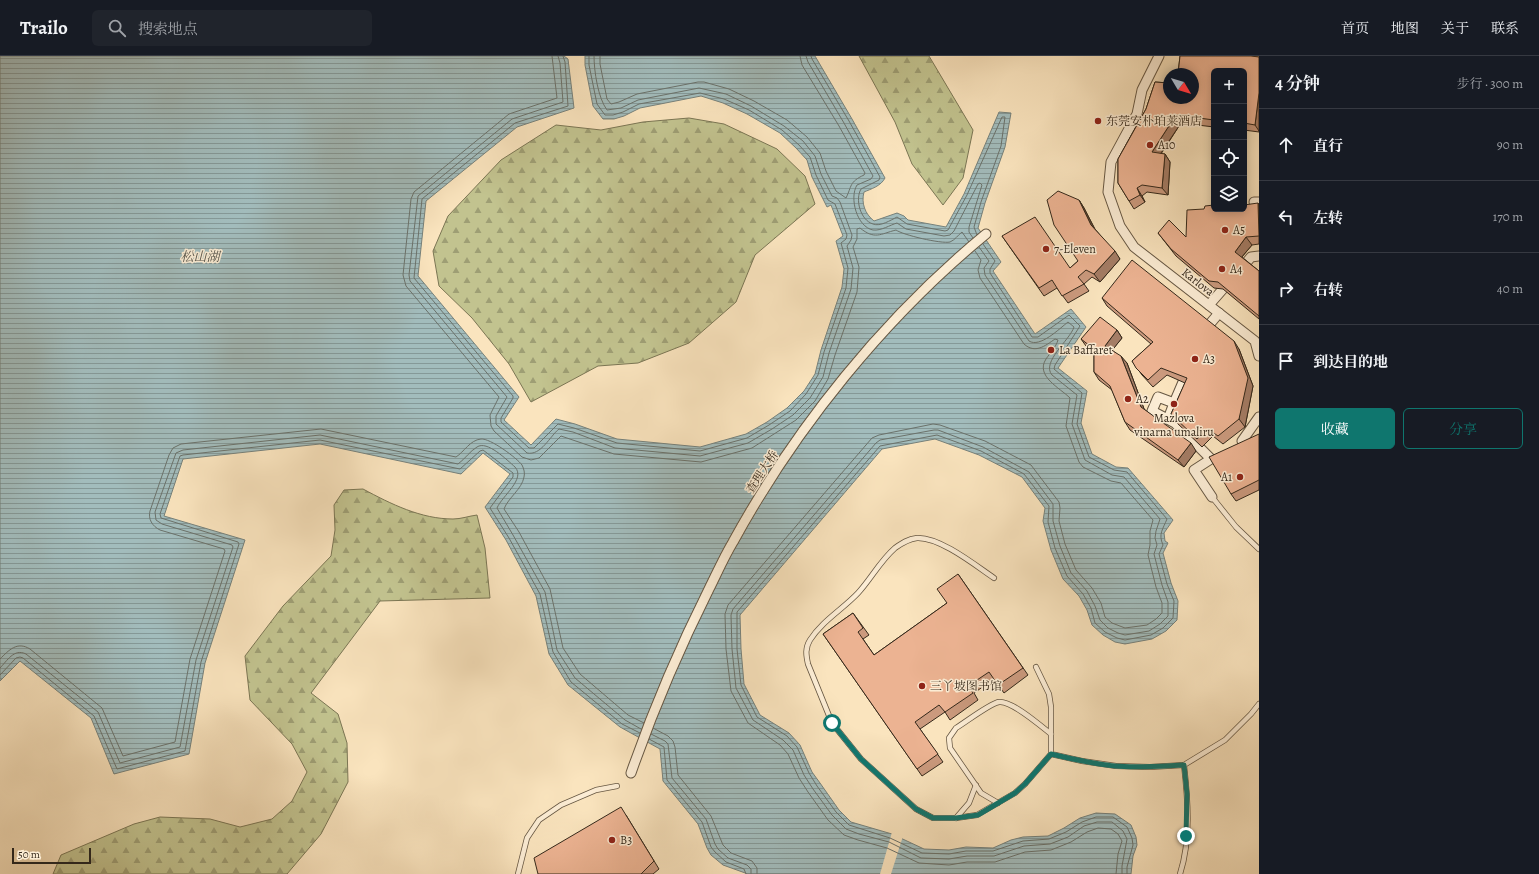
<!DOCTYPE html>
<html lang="zh">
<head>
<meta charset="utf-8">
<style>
  body { margin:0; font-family:Alegreya,"Noto Serif SC",serif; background:#20242c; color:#f1f3f6 }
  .controls { position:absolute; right:12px; top:12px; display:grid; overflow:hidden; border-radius:6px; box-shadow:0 2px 10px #0003 }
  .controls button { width:36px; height:36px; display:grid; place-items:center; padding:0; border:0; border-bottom:1px solid #363941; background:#171b24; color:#f1f3f6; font:20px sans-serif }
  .compass { position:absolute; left:1163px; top:12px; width:36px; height:36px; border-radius:50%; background:#171b24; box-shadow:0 2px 10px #0003; rotate:128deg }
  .scale { position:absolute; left:12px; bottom:10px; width:79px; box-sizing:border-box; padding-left:4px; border:2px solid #34281a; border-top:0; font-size:11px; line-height:14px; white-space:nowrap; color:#34281a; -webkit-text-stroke:3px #fcedd5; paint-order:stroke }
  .stop { position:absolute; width:12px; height:12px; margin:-9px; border:3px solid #0f766e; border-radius:50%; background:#fff }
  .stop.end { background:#0f766e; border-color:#fff; box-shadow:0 1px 4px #0008 }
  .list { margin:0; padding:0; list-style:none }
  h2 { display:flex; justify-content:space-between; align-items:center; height:52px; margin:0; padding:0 16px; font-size:17px }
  h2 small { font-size:13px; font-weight:400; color:#9ea1a6 }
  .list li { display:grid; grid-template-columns:26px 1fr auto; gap:12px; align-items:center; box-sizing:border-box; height:72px; padding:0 16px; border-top:1px solid #363941 }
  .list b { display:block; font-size:15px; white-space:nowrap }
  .list em { font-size:13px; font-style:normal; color:#9ea1a6 }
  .actions { display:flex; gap:8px; padding:12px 16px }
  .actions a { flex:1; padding:9px 0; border:1px solid #0f766e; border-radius:6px; text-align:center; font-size:14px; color:#0f766e }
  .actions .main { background:#0f766e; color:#fff }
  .icon { flex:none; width:22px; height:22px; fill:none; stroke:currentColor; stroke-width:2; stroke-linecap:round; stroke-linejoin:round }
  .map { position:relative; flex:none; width:1259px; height:818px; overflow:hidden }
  header { display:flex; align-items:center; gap:24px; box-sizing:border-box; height:56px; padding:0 20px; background:#171b24; border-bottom:1px solid #363941 }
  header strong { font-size:19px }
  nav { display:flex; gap:22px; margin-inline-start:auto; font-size:14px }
  .search { width:280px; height:36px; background:#20242c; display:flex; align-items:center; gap:10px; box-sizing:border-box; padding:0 14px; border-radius:6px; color:#9ea1a6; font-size:15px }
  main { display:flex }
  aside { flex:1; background:#171b24 }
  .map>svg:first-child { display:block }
  .forest { fill:url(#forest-firs); stroke:#7b7654 }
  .water { fill:url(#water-rules); stroke:#76817b }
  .pier { fill:#fae4be }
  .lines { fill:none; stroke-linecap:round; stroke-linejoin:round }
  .shore { stroke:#6b726b; stroke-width:1 }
  .lane-casing { stroke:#665743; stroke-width:6 }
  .street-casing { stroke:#665743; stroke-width:11 }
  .lane { stroke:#fcedd5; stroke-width:4.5 }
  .street { stroke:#fcedd5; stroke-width:9 }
  .wall { fill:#cb9a7e; stroke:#34281a }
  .shaded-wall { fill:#a57d66; stroke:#34281a }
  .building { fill:#ecb392; stroke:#34281a }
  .route { stroke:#0f766e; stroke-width:5 }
  .poi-dot { fill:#8f2418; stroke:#fcedd5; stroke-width:1.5 }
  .labels { text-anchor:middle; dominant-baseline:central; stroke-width:3; stroke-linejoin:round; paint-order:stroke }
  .poi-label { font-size:12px; fill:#34281a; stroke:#fcedd5; text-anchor:start }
  .street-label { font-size:12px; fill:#34281a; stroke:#fcedd5 }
  .water-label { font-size:13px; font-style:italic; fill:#55544b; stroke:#fcedd5 }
</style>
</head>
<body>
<header>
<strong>Trailo</strong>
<div class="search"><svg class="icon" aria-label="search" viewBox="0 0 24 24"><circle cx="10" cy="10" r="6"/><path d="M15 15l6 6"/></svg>搜索地点</div>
<nav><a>首页</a><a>地图</a><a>关于</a><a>联系</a></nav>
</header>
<main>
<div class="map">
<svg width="1259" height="818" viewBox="0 0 1259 818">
  <defs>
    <pattern id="forest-firs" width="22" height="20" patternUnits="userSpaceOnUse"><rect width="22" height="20" fill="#c2c38f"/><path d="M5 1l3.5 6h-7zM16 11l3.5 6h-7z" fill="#9e9e74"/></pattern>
    <pattern id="water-rules" width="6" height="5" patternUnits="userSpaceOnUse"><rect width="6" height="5" fill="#a2bcbc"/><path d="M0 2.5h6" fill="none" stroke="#859998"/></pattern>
  </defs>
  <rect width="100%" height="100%" fill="#fae4be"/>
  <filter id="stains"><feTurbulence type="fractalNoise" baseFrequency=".005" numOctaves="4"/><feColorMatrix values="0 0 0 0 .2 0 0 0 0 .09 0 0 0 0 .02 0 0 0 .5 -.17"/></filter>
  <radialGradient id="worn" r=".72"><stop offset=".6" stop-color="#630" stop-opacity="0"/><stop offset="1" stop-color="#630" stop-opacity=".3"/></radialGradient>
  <g class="forest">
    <polygon points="859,0 929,0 973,74 963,122 943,149 912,108 895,66"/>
    <polygon points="689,62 724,68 777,93 805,120 815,148 755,199 736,246 689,287 638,307 598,310 531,346 509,308 472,262 439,230 433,195 448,160 501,104 556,69 601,74 643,66"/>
    <path d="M363,433C391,448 421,463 453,463C461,463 469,460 477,459L485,492L490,542L380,545L311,637L338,658L347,687L348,726L321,778L287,818H53L61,799L134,768L160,761L210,763L240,771L272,763L292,745L307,716L292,688L250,644L245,600L283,550L331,500L335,474L334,449L344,434Z"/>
  </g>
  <path class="water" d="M0,0H564L568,3L574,52L517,71L426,145L418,220L519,341L504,364L531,389L556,363L575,368L617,383L700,391L746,378L767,366L787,352L804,335L815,318L821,294L842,231L844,213L836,185L843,180L831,149L827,151L812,121L807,104L796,92L780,77L747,58L723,47L701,40L640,52L624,60L614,63H603L593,50L585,9V0H815L852,63L885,122C881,130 871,133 864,136C861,147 865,158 874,165L897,157L904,160L908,164L946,171L964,138L999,56L1011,57L1005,91L985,147L978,172L1001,206L993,215L1035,278L1071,253L1086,271L1058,312L1087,335L1081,367L1092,398L1116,411L1128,412L1173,464L1164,477L1165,485L1168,487L1163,497L1171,527L1178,545L1177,564L1166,575L1152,583L1125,588L1115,586L1103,579L1092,569L1087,554L1079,540L1063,523L1051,494L1043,465L1045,452L1022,421L979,399L935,383L882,393L740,559L741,593L744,628L760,659L789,677L800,689L812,716L820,727L839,754L851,766L892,778L924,793L949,794L966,791L993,792L1011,784L1023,781L1048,780L1064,772L1080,762L1096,757L1115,758L1131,769L1136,781L1137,789L1133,800L1131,818H748L723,809L711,799L707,792L698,768L663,725L660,693L620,671L568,629L549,598L536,540L506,484L485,451L510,418L483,397L461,418L320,388L183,403L164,460L245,484L205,607L189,698L114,718L91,662L20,605L0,625Z"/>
  <polygon class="pier" points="892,776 903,780 891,818 880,818"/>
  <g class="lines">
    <g class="shore">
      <path d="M552,0L557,42L509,58L414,136L411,143L403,219L406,230L499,341L490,359L491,370L494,375L522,401L531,404L539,402L561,380L614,398L701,406L752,392L796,364L815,345L828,323L835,299L857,236L859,211L853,191L857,183V173L860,172C875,184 880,178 896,174C903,179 941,188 950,186C955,184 958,179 962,176L969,186"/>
      <path d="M558,0L560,7L563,46L512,63L418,140L409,219L410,225L507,341L496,360V368L527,397C541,400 550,380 559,373L573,376L615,392L700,400L748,387L772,373L793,359L810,342L823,321L829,297L851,233L853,212L847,190L851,184L852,179L840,146L837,142L832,140L821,118L815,100L803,85L784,70L751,50L726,38L699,32L638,44L621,52L607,54C598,42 594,15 594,0"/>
      <polyline points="563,0 565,6 568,50 515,67 422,143 414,222 513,340 513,342 501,362 501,366 529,392 534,392 558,368 574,372 617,387 700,395 747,382 769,369 790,355 806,338 818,319 824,296 846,232 848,212 841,187 846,183 847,179 835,148 828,144 816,119 810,101 799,89 782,74 749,54 724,43 700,37 639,48 623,56 613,59 605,59 597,48 589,9 589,0"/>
      <path d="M600,0V8L607,43L611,48L619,46L637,38L698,26H704L729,33L754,45L787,64L807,81L820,97L826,115L836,135L846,142C852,130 849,126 864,119L865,117L839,70L802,9L800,0"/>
      <path d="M806,0L808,6L844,67L873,120L871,123L857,129C849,142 857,171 873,174C881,175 890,169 897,167L906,173L944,180L950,179L954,175L978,128L980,127L982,129L969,171V176L973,182"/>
      <path d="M811,0L812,3L849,65L880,121L879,124L861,133C855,143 860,164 873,168C880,171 891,164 897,161L907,168L945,175L948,174L967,139L1002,61H1005L1001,90L981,146L974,171L977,179"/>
      <path d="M983,188L995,205L990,213V217L1032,281H1038L1069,259L1080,270L1055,309L1054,313L1082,337L1077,368L1089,401L1114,414L1127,416L1167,463C1163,473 1158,478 1163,489L1159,498L1167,528L1174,545L1173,562L1163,572L1151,579L1125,584L1117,582L1105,576L1095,567L1091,552L1083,538L1067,520L1055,492L1048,466L1049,450L1024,418L981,395L937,379L880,390L737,556V593L741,629L757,661L787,680L797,691L809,717L817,730L836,756L849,769L890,782L922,797L949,798L966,795H993L1023,785L1049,783L1066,776L1082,766L1096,761H1113L1127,771L1132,782L1133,789L1127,811V818"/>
      <path d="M979,191L989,205L984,212L985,219L1029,285C1040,292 1059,273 1068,266L1074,271C1070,284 1041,306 1052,319L1077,339L1072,368L1085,404L1112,419L1124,421L1160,463L1156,475L1155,482L1157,489L1154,498L1162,529L1168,546V560L1160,568L1149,575L1125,579L1118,577L1108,572L1100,564L1095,550L1087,535L1071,517L1060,490L1053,465V448L1029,416L983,391L938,374H934L880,384L876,387L733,553L731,559L732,593L736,632L753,664L783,684L793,694L804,719L813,733L832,759L846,773L859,778L889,786L921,802L949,803L967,800H994L1024,790L1050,788L1068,781L1084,770L1097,766H1112L1123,775L1127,783L1122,810V818"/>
      <path d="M975,195L981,204L978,214L980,222L1024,288C1035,298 1045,290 1055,283L1058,284C1056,291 1050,297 1046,303C1035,320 1060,332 1070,342L1066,370L1079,406L1083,411L1111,425L1121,427L1153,464L1150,475V489L1148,499L1156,531L1162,547V557L1156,563L1147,569L1125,572L1112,567L1105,561L1101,547L1092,532L1076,514L1065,488L1059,465L1060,452L1059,446L1031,409L985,385L940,369L933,368L879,379L872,382L728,549L725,558L726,593L731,635L748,667L780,689L788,698L799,722L808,736L828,764L844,779L858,784L887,792L919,807L949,809L967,806H995L1025,796L1051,794L1071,786L1087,776L1098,772L1111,773L1118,778L1122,785L1118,798L1116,818"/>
      <path d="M0,603C9,594 17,585 30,593L102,652L123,700L175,686L190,603L225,495L224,493L160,474C152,470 148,463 150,455L169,399L173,392L181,388L321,373L456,401C464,396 470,384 481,383C490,382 517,402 522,409C524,413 525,417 524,421C522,433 508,442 504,453L519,476L550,533L563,592L580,618L628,659L644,667"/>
      <path d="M0,612C7,605 14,592 26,598L98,656L120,707L180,691L196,604L233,491L232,489L162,468L156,464L155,456L176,397L183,394L320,379L458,408C465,403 470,395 477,391C487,384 507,404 515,411C526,423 502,440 497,452L513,479L545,536L557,594L575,622L625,664L641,673"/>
      <polyline points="0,619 16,602 20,601 23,602 94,660 117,713 185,695 201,606 239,488 238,486 161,462 160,458 180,400 183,399 320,384 460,413 480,395 483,394 513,417 513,421 490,452 509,482 540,538 553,596 571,626 622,668 640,677"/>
      <polyline points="653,672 668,680 673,685 675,691 678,719 711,760 723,789 731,797 752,805 757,812 757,818"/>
      <polyline points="651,678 665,685 668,688 672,722 706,763 715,788 718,793 728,802 747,809 751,813 751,818"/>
      <polyline points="649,683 664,691 667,724 702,766 711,791 715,796 726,806 744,813 746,818"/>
    </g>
    <defs>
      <g id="lane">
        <polyline points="1212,441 1236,471 1259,493"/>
        <path d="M994,522C975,509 940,481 917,482C908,483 902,487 895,492C880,505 871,523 858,537C843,553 822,565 810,584C805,592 806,599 808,608L832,667L861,703L916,753L933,762H956L977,759L1015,737L1025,728L1051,698"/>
        <polyline points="1036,611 1049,638 1051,651 1051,698 1082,705 1116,710 1150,711 1184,709 1225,684 1251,658 1259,648"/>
        <path d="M998,747L981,737L950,692L949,682L956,672C966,666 989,648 999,646C1011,644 1041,670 1051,678"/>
        <polyline points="956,762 969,747 976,729"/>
        <polyline points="518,818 527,782 539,764 561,749 596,734 617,730"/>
        <path d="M1180,818C1191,784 1188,744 1184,709"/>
      </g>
      <g id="street">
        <polyline points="1159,0 1142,34 1137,58 1111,106 1108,136 1120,170 1134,191 1255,285 1259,300"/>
        <polyline points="1254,146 1259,146"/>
        <polyline points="1246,207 1251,201 1259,200"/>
        <polyline points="1209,249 1223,233"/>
        <polyline points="1209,269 1219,257"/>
        <polyline points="1174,347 1183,326"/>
        <polyline points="1168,363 1174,347 1158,341 1152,355 1175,367 1211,403 1194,414 1212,441"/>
        <polyline points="1242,385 1259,361"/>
        <path d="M631,717C653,654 679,593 709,533C717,517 724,501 733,486C796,371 885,261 986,178"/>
      </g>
    </defs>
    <use href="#lane" class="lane-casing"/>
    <use href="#street" class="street-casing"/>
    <use href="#lane" class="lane"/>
    <use href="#street" class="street"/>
  </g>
  <g class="wall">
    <polygon points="1180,0 1251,0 1259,1 1259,76 1244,74 1244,15 1214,15 1214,71 1181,67 1161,98 1165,98 1170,106 1168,139 1147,136 1142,140 1145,146 1134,153 1118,127 1118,103 1146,53 1155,26 1169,27 1169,42 1193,42 1193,18 1178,18"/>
    <polygon points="1079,144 1084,152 1095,173 1120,203 1100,226 1092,221 1084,228 1089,235 1068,247 1057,232 1044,240 1002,180 1070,212 1078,205"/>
    <polygon points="1259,149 1259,188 1252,189 1242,201 1259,215 1259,263 1223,233 1214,232 1176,200 1158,177 1186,181 1214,153"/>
    <polygon points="1102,242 1239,293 1253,330 1245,371 1223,388 1213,380 1202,391 1176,366 1171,358 1185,327 1167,319 1153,331 1142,319 1132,305 1151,288 1107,250"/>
    <polygon points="1117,274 1122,282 1112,294 1127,307 1144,353 1196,395 1184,411 1130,374 1125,366 1112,334 1099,324 1094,316 1094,297 1086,290 1081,283"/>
    <polygon points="1259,378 1259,434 1236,445 1231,438"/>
    <polygon points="958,518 1028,619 1004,637 994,623 974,637 978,644 950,664 945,656 920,673 943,706 922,720 823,578 853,557 869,579 863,583 874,599 947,547"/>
    <polygon points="626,759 659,813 653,818 538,818"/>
  </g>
  <g class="shaded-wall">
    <polygon points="1259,37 1259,75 1255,69"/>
    <polygon points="1176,59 1181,67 1157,103 1152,96"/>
    <polygon points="1165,98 1170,106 1168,139 1162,132"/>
    <polygon points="1137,132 1142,140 1145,146 1140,139"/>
    <polygon points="1079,144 1084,152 1096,176 1091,169"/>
    <polygon points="1258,147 1259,149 1259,168"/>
    <polygon points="1246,181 1252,189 1240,203 1235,196"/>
    <polygon points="1115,195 1120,203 1100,226 1094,218"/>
    <polygon points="1117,274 1122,282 1110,297 1105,290"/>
    <polygon points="1234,285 1239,293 1253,330 1245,371 1239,363"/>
    <polygon points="1121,300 1127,307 1146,358 1141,351"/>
    <polygon points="1191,387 1196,395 1184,411 1178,404"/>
  </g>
  <g class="building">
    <polygon points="1180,0 1251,0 1259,1 1259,37 1255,69 1244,67 1244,15 1214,15 1214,64 1176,59 1152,96 1165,98 1162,132 1142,129 1137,132 1140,139 1129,145 1118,127 1118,103 1146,53 1155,26 1169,27 1169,42 1193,42 1193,18 1178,18"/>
    <polygon points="1058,135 1079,144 1091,169 1115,195 1094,218 1086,214 1078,221 1084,228 1062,240 1052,224 1039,232 1002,180 1035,161 1070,212 1078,205 1054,169 1047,144"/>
    <polygon points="1258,147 1259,180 1246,181 1235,196 1259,215 1259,260 1218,226 1209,225 1171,193 1158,177 1169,164 1186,181 1187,154 1204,153 1205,150 1214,149 1214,153 1244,153 1244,149"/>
    <polygon points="1132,204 1234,285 1248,322 1239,363 1218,380 1208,373 1197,383 1171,358 1187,322 1161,312 1148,324 1136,312 1132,305 1153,286 1102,242"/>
    <polygon points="1100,261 1117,274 1105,290 1121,300 1141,351 1191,387 1178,404 1125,366 1110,330 1094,316 1094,293 1081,283"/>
    <polygon points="1259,378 1259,424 1231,438 1209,401"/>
    <polygon points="958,518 1023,612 998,629 989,616 968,630 973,637 945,656 939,649 915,666 938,698 917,713 823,578 853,557 863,572 858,576 874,599 947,547 937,533"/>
    <polygon points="621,751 654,805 641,818 538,818 534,802"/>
  </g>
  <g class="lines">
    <path class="route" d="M832,667L861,703L916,753L933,762H956L978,759L1015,737L1025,728L1051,698C1072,703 1093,708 1115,710C1138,712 1161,710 1184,709L1187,738L1186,780"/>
  </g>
  <g class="poi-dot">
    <circle cx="1098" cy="65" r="4"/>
    <circle cx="1150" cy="89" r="4"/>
    <circle cx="1225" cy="174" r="4"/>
    <circle cx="1046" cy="193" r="4"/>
    <circle cx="1222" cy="213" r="4"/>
    <circle cx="1051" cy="294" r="4"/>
    <circle cx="1195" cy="303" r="4"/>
    <circle cx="1128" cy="343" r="4"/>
    <circle cx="1174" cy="348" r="4"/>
    <circle cx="1240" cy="421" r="4"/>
    <circle cx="922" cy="630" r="4"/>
    <circle cx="612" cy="784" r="4"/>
  </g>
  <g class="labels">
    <g class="poi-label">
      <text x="1106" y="65">东莞安朴珀莱酒店</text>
      <text x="1158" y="89">A10</text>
      <text x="1233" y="174">A5</text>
      <text x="1054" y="193">7-Eleven</text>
      <text x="1230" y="213">A4</text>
      <text x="1059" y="294">La Baffaret</text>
      <text x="1203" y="303">A3</text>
      <text x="1136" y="343">A2</text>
      <text x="1174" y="362" text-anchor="middle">Mazlova<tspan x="1174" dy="14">vinarna umaliru</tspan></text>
      <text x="1232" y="421" text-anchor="end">A1</text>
      <text x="930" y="630">三丫坡图书馆</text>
      <text x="620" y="784">B3</text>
    </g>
    <g class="street-label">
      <text transform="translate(1198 226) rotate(38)">Karlova</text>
      <text transform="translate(762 416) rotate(-57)">查理大桥</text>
    </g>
    <g class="water-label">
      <text x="200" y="200">松山湖</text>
    </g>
  </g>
  <rect width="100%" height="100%" filter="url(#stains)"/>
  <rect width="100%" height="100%" fill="url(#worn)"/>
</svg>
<div class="controls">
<button>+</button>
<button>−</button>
<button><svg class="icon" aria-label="locate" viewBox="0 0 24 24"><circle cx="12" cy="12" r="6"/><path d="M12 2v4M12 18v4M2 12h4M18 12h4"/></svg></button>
<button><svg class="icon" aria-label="layers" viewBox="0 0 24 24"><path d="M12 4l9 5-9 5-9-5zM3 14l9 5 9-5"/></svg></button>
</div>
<svg class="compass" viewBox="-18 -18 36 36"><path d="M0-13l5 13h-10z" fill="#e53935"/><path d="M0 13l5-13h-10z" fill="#9ea1a6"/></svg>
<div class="scale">50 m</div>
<div class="stop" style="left:832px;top:667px"></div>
<div class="stop end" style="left:1186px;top:780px"></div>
</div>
<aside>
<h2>4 分钟<small>步行 · 300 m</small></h2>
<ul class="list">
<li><svg class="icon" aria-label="ahead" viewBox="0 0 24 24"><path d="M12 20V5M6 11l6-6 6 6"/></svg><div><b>直行</b></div><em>90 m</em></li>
<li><svg class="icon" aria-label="left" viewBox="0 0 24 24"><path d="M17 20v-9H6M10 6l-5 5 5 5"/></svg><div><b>左转</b></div><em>170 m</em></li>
<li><svg class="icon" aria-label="right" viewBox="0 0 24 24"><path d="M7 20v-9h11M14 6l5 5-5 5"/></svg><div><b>右转</b></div><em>40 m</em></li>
<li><svg class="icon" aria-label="arrive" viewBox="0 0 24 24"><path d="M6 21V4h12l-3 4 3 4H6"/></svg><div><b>到达目的地</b></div></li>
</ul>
<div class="actions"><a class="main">收藏</a><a>分享</a></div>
</aside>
</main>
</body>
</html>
